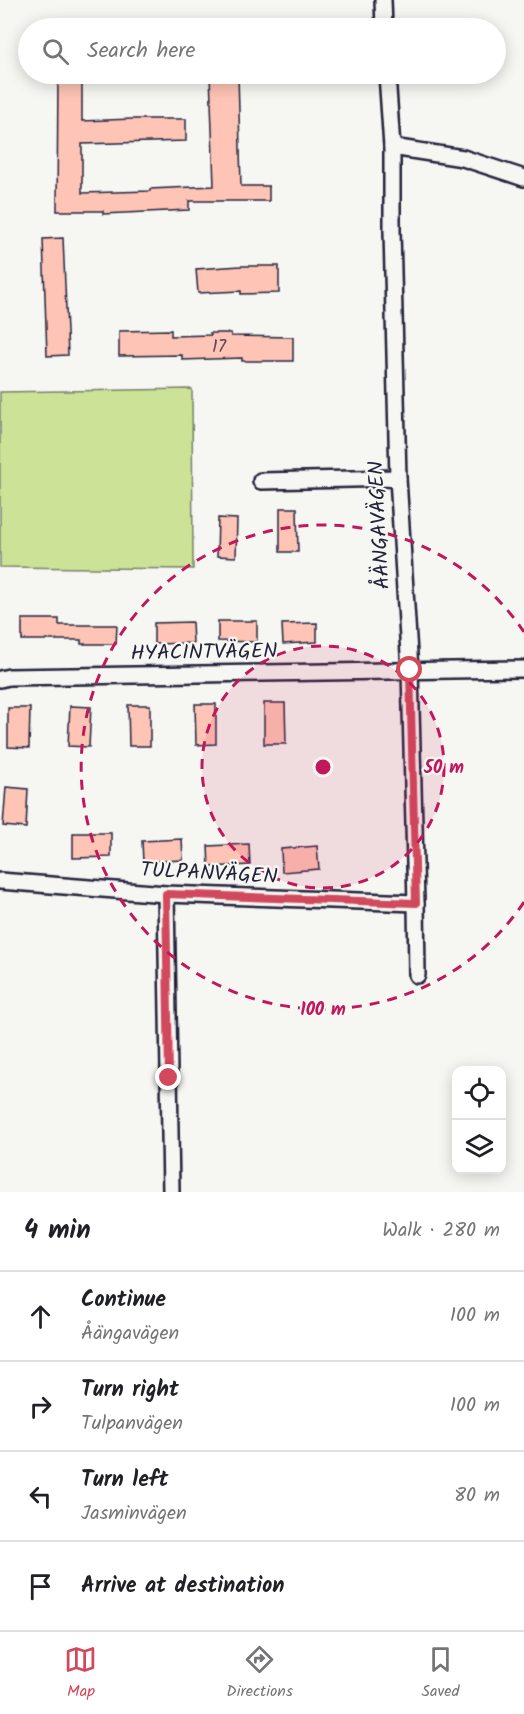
<!DOCTYPE html>
<html lang="en">
<head>
<meta charset="utf-8">
<style>
  body { margin:0; font-family:Kalam,sans-serif; background:#f2f2f2; color:#202124 }
  .controls { position:absolute; right:18px; bottom:18px; display:grid; overflow:hidden; border-radius:12px; box-shadow:0 3px 15px #0003 }
  .controls button { width:54px; height:54px; display:grid; place-items:center; padding:0; border:0; border-bottom:2px solid #e0e0e0; background:#fff; color:#202124; font:30px sans-serif }
  .stop { position:absolute; width:18px; height:18px; margin:-14px; border:4px solid #d1495b; border-radius:50%; background:#fff }
  .stop.end { background:#d1495b; border-color:#fff; box-shadow:0 2px 6px #0008 }
  .list { margin:0; padding:0; list-style:none }
  h2 { display:flex; justify-content:space-between; align-items:center; height:78px; margin:0; padding:0 24px; font-size:26px }
  h2 small { font-size:20px; font-weight:400; color:#757577 }
  .list li { display:grid; grid-template-columns:39px 1fr auto; gap:18px; align-items:center; box-sizing:border-box; height:90px; padding:0 24px; border-top:2px solid #e0e0e0 }
  .list b { display:block; font-size:22px; white-space:nowrap }
  .list p { margin:0; font-size:20px; white-space:nowrap; color:#757577 }
  .list em { font-size:20px; font-style:normal; color:#757577 }
  .icon { flex:none; width:33px; height:33px; fill:none; stroke:currentColor; stroke-width:2; stroke-linecap:round; stroke-linejoin:round }
  .map { position:relative; flex:none; width:524px; height:1192px; overflow:hidden }
  .search { position:absolute; background:#fff; box-shadow:0 3px 15px #0003; left:18px; right:18px; top:18px; height:66px; display:flex; align-items:center; gap:15px; box-sizing:border-box; padding:0 21px; border-radius:33px; color:#757577; font-size:22px }
  .sheet { height:438px; background:#fff }
  nav { display:flex; justify-content:space-around; align-items:center; box-sizing:border-box; height:84px; border-top:2px solid #e0e0e0; background:#fff; font-size:16px; color:#757577 }
  nav a { display:grid; justify-items:center; gap:3px }
  nav .on { color:#d1495b }
  .map>svg:first-child { display:block }
  .green { fill:#cce297; stroke:#778269; stroke-width:1.5 }
  .building { fill:#fec4b6; stroke:#22223b; stroke-width:1.5 }
  .lines { fill:none; stroke-linecap:round; stroke-linejoin:round }
  .street-casing { stroke:#22223b; stroke-width:20 }
  .street { stroke:#f6f6f2; stroke-width:15 }
  .route { stroke:#d1495b; stroke-width:8 }
  .ring { fill:none; stroke:#c2185b; stroke-width:3; stroke-dasharray:10 8 }
  .labels { text-anchor:middle; dominant-baseline:central; stroke-width:4.5; stroke-linejoin:round; paint-order:stroke }
  .number-label { font-size:18px; fill:#594a5a }
  .street-label { font-size:21px; fill:#22223b; stroke:#f6f6f2 }
  .centre { fill:#c2185b; stroke:#f6f6f2; stroke-width:3 }
  .ring-label { font-size:18px; text-anchor:middle; font-weight:bold; fill:#c2185b; stroke:#f6f6f2; stroke-width:4.5; stroke-linejoin:round; paint-order:stroke }
</style>
</head>
<body>
<div class="map">
<svg width="524" height="1192" viewBox="0 0 524 1192">
  <rect width="100%" height="100%" fill="#f6f6f2"/>
  <filter id="ink" filterUnits="userSpaceOnUse"><feTurbulence type="fractalNoise" baseFrequency=".0167" numOctaves="2"/><feDisplacementMap in="SourceGraphic" scale="12" xChannelSelector="R" yChannelSelector="G"/><feConvolveMatrix kernelMatrix="1 2 1 2 8 2 1 2 1" color-interpolation-filters="sRGB"/></filter>
  <g filter="url(#ink)">
    <polygon class="green" points="192,389 193,569 0,567 0,392"/>
    <g class="building">
      <polygon points="58,74 82,74 82,121 132,119 186,119 186,141 82,144 82,193 150,191 150,189 214,186 210,74 238,74 241,186 269,186 269,201 189,201 189,210 103,214 103,211 57,211"/>
      <polygon points="63,238 68,355 47,356 43,239"/>
      <polygon points="241,266 279,266 279,293 241,294 241,291 198,293 196,269"/>
      <polygon points="171,330 171,336 211,335 210,333 231,333 231,336 293,337 293,361 242,361 242,358 182,360 182,355 119,356 119,331"/>
      <polygon points="280,508 297,508 298,552 280,552"/>
      <polygon points="218,518 237,519 236,557 217,556"/>
      <polygon points="22,619 59,619 59,625 117,625 116,644 81,644 81,640 22,640"/>
      <polygon points="218,621 257,621 257,642 218,641"/>
      <polygon points="192,622 193,643 154,644 154,623"/>
      <polygon points="317,623 317,642 283,644 282,624"/>
      <polygon points="264,703 285,703 286,744 264,744"/>
      <polygon points="195,704 216,704 216,744 196,745"/>
      <polygon points="128,705 150,705 150,746 129,746"/>
      <polygon points="70,706 91,707 89,747 68,746"/>
      <polygon points="8,708 30,708 29,748 8,747"/>
      <polygon points="6,787 28,789 26,828 3,826"/>
      <polygon points="73,833 111,833 111,857 73,858"/>
      <polygon points="182,839 183,860 143,862 142,841"/>
      <polygon points="249,844 250,865 209,867 208,846"/>
      <polygon points="317,846 319,869 282,872 281,849"/>
    </g>
    <g class="lines">
      <defs>
        <g id="street">
          <polyline points="383,0 384,28"/>
          <polyline points="387,74 392,147 392,231 398,478 410,670 416,903 417,975"/>
          <polyline points="392,147 463,158 524,178"/>
          <polyline points="261,481 398,478"/>
          <polyline points="0,679 9,677 524,669"/>
          <polyline points="0,881 166,894 416,903"/>
          <polyline points="166,894 171,1192"/>
        </g>
      </defs>
      <use href="#street" class="street-casing"/>
      <use href="#street" class="street"/>
    </g>
  </g>
  <g class="lines" filter="url(#ink)">
    <polyline class="route" points="169,1078 166,894 416,903 410,670"/>
  </g>
  <circle cx="323" cy="767" r="121" fill="#c2185b" fill-opacity=".12"/>
  <g class="ring">
    <circle cx="323" cy="767" r="121"/>
    <path d="M524 902A242 242 0 1 1 524 632"/>
  </g>
  <g class="labels">
    <g class="number-label">
      <text x="219" y="347">17</text>
    </g>
    <g class="street-label">
      <text transform="translate(380 525) rotate(-93)">ÅÄNGAVÄGEN</text>
      <text transform="translate(204 653) rotate(-1)">HYACINTVÄGEN</text>
      <text transform="translate(209 874) rotate(3)">TULPANVÄGEN</text>
    </g>
  </g>
  <circle cx="323" cy="767" r="9" class="centre"/>
  <g class="ring-label">
    <text x="444" y="773">50 m</text>
    <text x="323" y="1015">100 m</text>
  </g>
</svg>
<div class="controls">
<button><svg class="icon" aria-label="locate" viewBox="0 0 24 24"><circle cx="12" cy="12" r="6"/><path d="M12 2v4M12 18v4M2 12h4M18 12h4"/></svg></button>
<button><svg class="icon" aria-label="layers" viewBox="0 0 24 24"><path d="M12 4l9 5-9 5-9-5zM3 14l9 5 9-5"/></svg></button>
</div>
<div class="stop" style="left:410px;top:670px"></div>
<div class="stop end" style="left:169px;top:1078px"></div>
<div class="search"><svg class="icon" aria-label="search" viewBox="0 0 24 24"><circle cx="10" cy="10" r="6"/><path d="M15 15l6 6"/></svg>Search here</div>
</div>
<section class="sheet">
<h2>4 min<small>Walk · 280 m</small></h2>
<ul class="list">
<li><svg class="icon" aria-label="ahead" viewBox="0 0 24 24"><path d="M12 20V5M6 11l6-6 6 6"/></svg><div><b>Continue</b><p>Åängavägen</p></div><em>100 m</em></li>
<li><svg class="icon" aria-label="right" viewBox="0 0 24 24"><path d="M7 20v-9h11M14 6l5 5-5 5"/></svg><div><b>Turn right</b><p>Tulpanvägen</p></div><em>100 m</em></li>
<li><svg class="icon" aria-label="left" viewBox="0 0 24 24"><path d="M17 20v-9H6M10 6l-5 5 5 5"/></svg><div><b>Turn left</b><p>Jasminvägen</p></div><em>80 m</em></li>
<li><svg class="icon" aria-label="arrive" viewBox="0 0 24 24"><path d="M6 21V4h12l-3 4 3 4H6"/></svg><div><b>Arrive at destination</b></div></li>
</ul>
</section>
<nav>
<a class="on"><svg class="icon" aria-label="map" viewBox="0 0 24 24"><path d="M3 6l6-2 6 2 6-2v14l-6 2-6-2-6 2zM9 4v14M15 6v14"/></svg>Map</a>
<a><svg class="icon" aria-label="directions" viewBox="0 0 24 24"><path d="M12 3l9 9-9 9-9-9zM9 14v-3h6M13 9l2 2-2 2"/></svg>Directions</a>
<a><svg class="icon" aria-label="saved" viewBox="0 0 24 24"><path d="M7 4h10v16l-5-4-5 4z"/></svg>Saved</a>
</nav>
</body>
</html>
